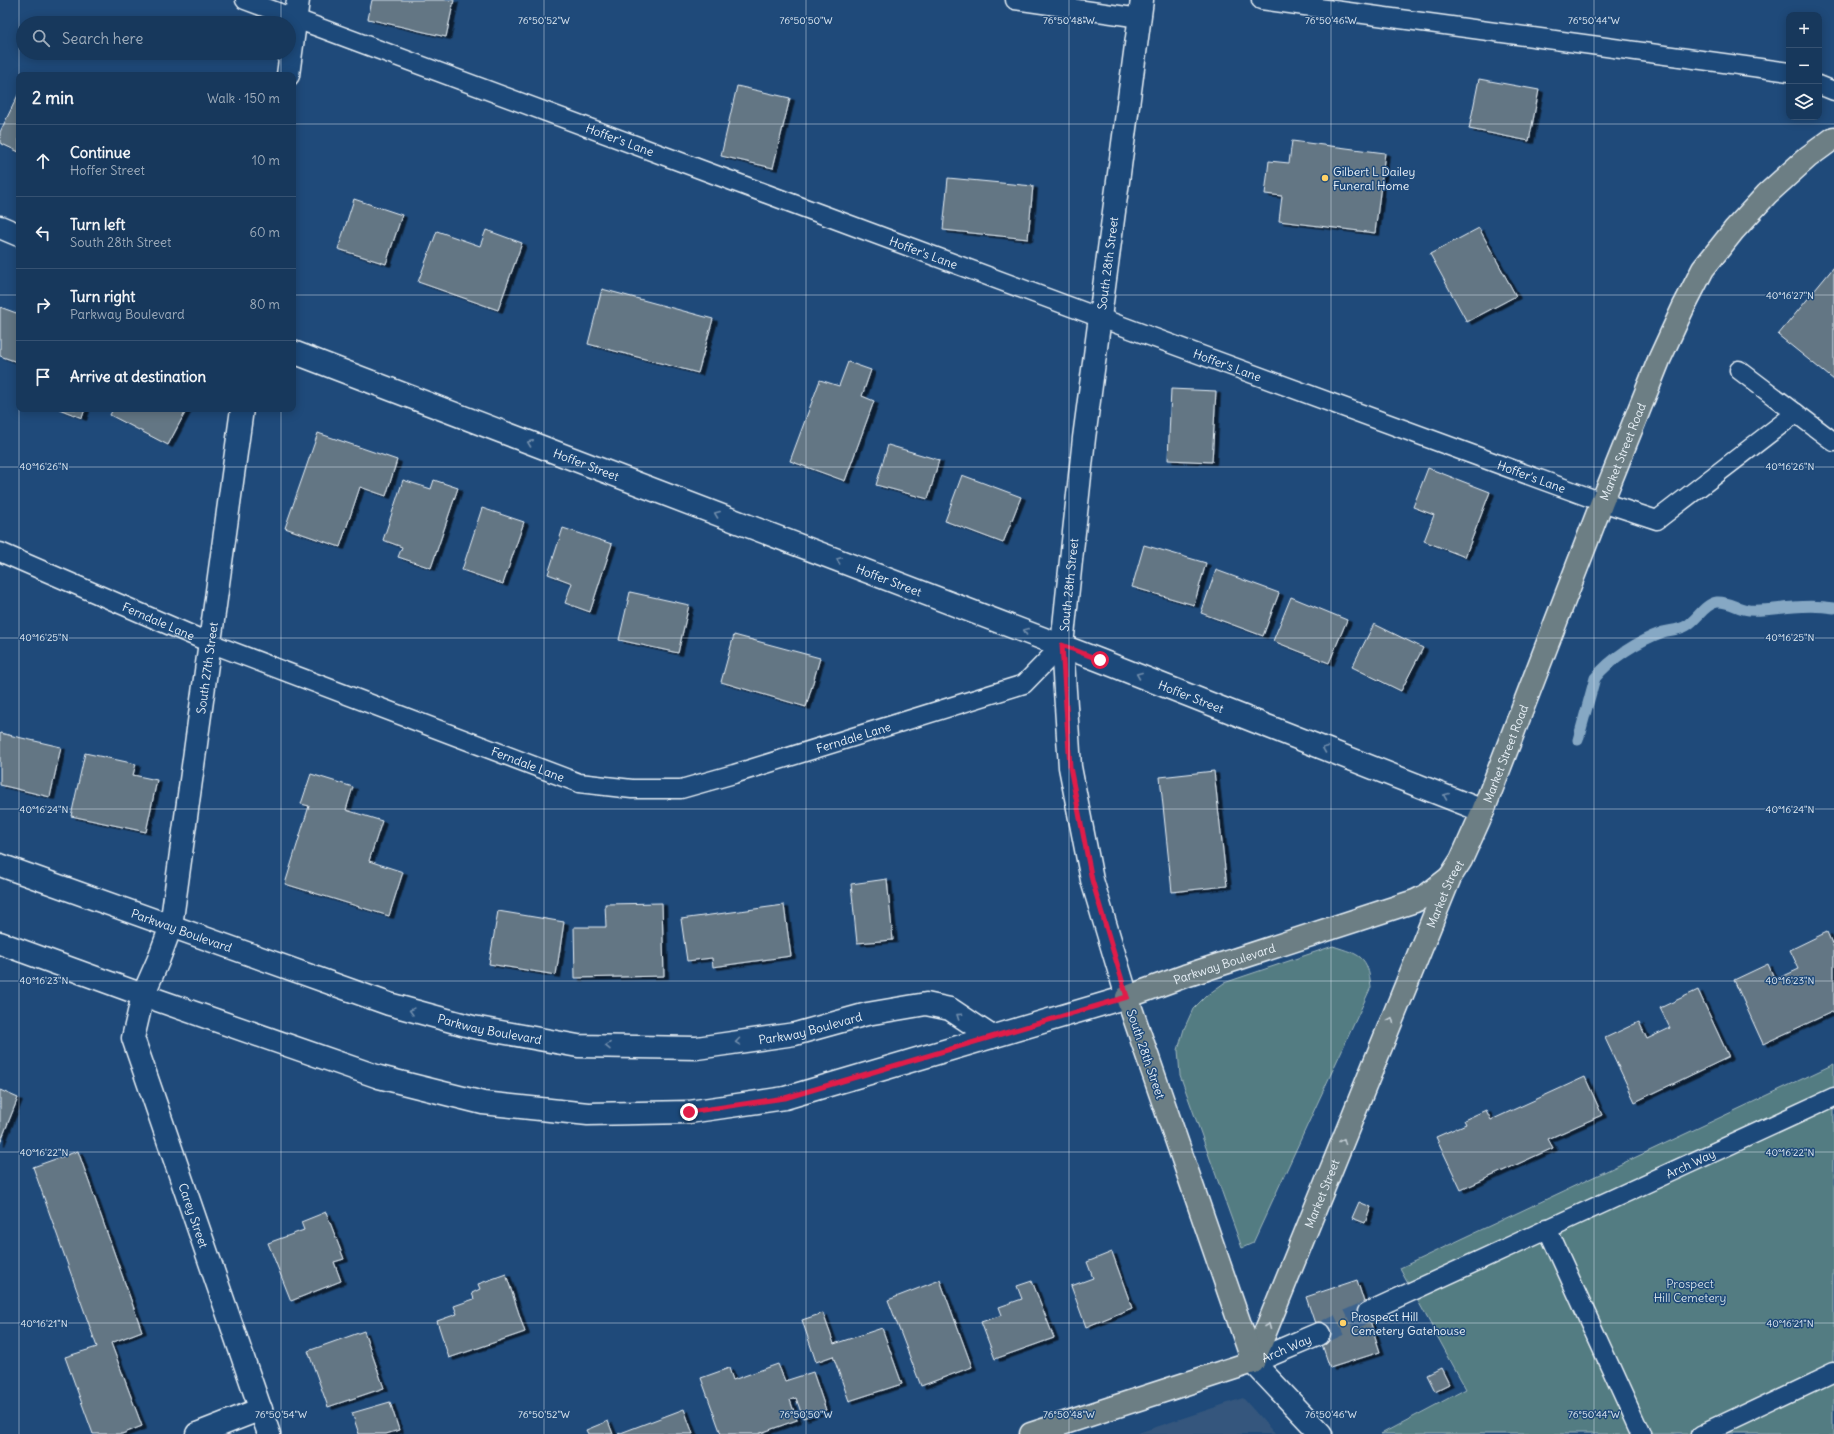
<!DOCTYPE html>
<html lang="en">
<head>
<meta charset="utf-8">
<style>
  body { margin:0; font-family:Delius,sans-serif; background:#203f62; color:#f1f3f6 }
  .controls { position:absolute; right:12px; top:12px; display:grid; overflow:hidden; border-radius:8px; box-shadow:0 2px 10px #0003 }
  .controls button { width:36px; height:36px; display:grid; place-items:center; padding:0; border:0; border-bottom:1px solid #365272; background:#17385c; color:#f1f3f6; font:20px sans-serif }
  .stop { position:absolute; width:12px; height:12px; margin:-9px; border:3px solid #e11d48; border-radius:50%; background:#fff }
  .stop.end { background:#e11d48; border-color:#fff; box-shadow:0 1px 4px #0008 }
  .list { margin:0; padding:0; list-style:none }
  h2 { display:flex; justify-content:space-between; align-items:center; height:52px; margin:0; padding:0 16px; font-size:17px }
  h2 small { font-size:13px; font-weight:400; color:#9eacbb }
  .list li { display:grid; grid-template-columns:26px 1fr auto; gap:12px; align-items:center; box-sizing:border-box; height:72px; padding:0 16px; border-top:1px solid #365272 }
  .list b { display:block; font-size:15px; white-space:nowrap }
  .list p { margin:0; font-size:13px; white-space:nowrap; color:#9eacbb }
  .list em { font-size:13px; font-style:normal; color:#9eacbb }
  .icon { flex:none; width:22px; height:22px; fill:none; stroke:currentColor; stroke-width:2; stroke-linecap:round; stroke-linejoin:round }
  .map { position:relative; flex:none; width:1834px; height:1434px; overflow:hidden }
  .search { position:absolute; background:#17385c; box-shadow:0 2px 10px #0003; left:16px; top:16px; width:280px; height:44px; display:flex; align-items:center; gap:10px; box-sizing:border-box; padding:0 14px; border-radius:22px; color:#9eacbb; font-size:15px }
  .panel { position:absolute; background:#17385c; box-shadow:0 2px 10px #0003; left:16px; top:72px; width:280px; height:340px; border-radius:8px }
  .map>svg:first-child { display:block }
  .built { fill:#34577d }
  .green { fill:#537b82; stroke:#9eb6bd }
  .lines { fill:none; stroke-linecap:round; stroke-linejoin:round }
  .stream { stroke:#86a8c4; stroke-width:11 }
  .building { fill:#647684; stroke:#e8f1f8; filter:url(#shadow) }
  .minor-tunnel { stroke:#3d638d; stroke-width:22; stroke-dasharray:22 11; stroke-linecap:butt }
  .service-casing { stroke:#e8f1f8; stroke-width:21 }
  .minor-casing { stroke:#e8f1f8; stroke-width:25 }
  .tertiary-casing { stroke:#e8f1f8; stroke-width:25 }
  .primary-casing { stroke:#e8f1f8; stroke-width:25 }
  .service { stroke:#1f4a7a; stroke-width:18 }
  .minor { stroke:#1f4a7a; stroke-width:22 }
  .tertiary { stroke:#1f4a7a; stroke-width:22 }
  .primary { stroke:#6c7e84; stroke-width:22 }
  .oneway { stroke:#6f8dac }
  .oneway2 { stroke:#c3ced5 }
  .route { stroke:#e11d48; stroke-width:5 }
  .ticks { fill:none; stroke:#e8f1f8; stroke-width:1; stroke-opacity:0.45 }
  .poi-dot { fill:#ffd166; stroke:#1f4a7a; stroke-width:1.5 }
  .labels { text-anchor:middle; dominant-baseline:central; stroke-width:3; stroke-linejoin:round; paint-order:stroke }
  .street-label { font-size:12px; fill:#e8f1f8; stroke:#1f4a7a }
  .poi-label { font-size:12px; fill:#e8f1f8; stroke:#1f4a7a; text-anchor:start }
  .park-label { font-size:12px; fill:#d2dfe6; stroke:#1f4a7a }
  .ticks-label { font-size:10px; text-anchor:middle; fill:#e8f1f8; stroke:#1f4a7a; stroke-width:3; stroke-linejoin:round; paint-order:stroke }
</style>
</head>
<body>
<div class="map">
<svg width="1834" height="1434" viewBox="0 0 1834 1434">
  <defs>
    <filter id="shadow"><feDropShadow dx="4.5" dy="2.5" stdDeviation="0" flood-color="#0009"/></filter>
  </defs>
  <rect width="100%" height="100%" fill="#1f4a7a"/>
  <filter id="ink" filterUnits="userSpaceOnUse"><feTurbulence type="fractalNoise" baseFrequency=".025" numOctaves="2"/><feDisplacementMap in="SourceGraphic" scale="8" xChannelSelector="R" yChannelSelector="G"/><feConvolveMatrix kernelMatrix="1 2 1 2 8 2 1 2 1" color-interpolation-filters="sRGB"/></filter>
  <g filter="url(#ink)">
    <polygon class="built" points="1243,1398 1275,1434 1135,1434"/>
    <g class="green">
      <path d="M1333,946C1360,955 1368,955 1371,987L1253,1243L1242,1248L1180,1075L1178,1050L1184,1029L1193,1009L1206,996L1224,983Z"/>
      <polygon points="1834,1064 1834,1434 1381,1434 1466,1389 1400,1268"/>
    </g>
    <g class="lines">
      <path class="stream" d="M1578,740L1595,678C1611,658 1638,641 1663,632C1670,630 1679,630 1686,626C1697,620 1704,604 1717,602C1729,601 1738,609 1749,610C1765,611 1779,608 1794,607C1808,606 1821,606 1834,608"/>
    </g>
    <g class="building">
      <polygon points="372,0 454,0 446,37 368,19"/>
      <polygon points="1479,79 1539,90 1529,141 1469,129"/>
      <polygon points="737,86 790,98 773,168 721,156"/>
      <polygon points="19,93 19,152 0,143 0,132"/>
      <polygon points="1292,141 1385,153 1375,233 1279,221 1282,196 1265,194 1269,161 1289,163"/>
      <polygon points="948,178 1033,186 1028,239 943,230"/>
      <polygon points="354,199 402,215 386,264 338,249"/>
      <polygon points="1479,228 1516,296 1467,322 1430,254"/>
      <polygon points="486,230 522,243 498,310 418,282 437,231 480,246"/>
      <polygon points="1834,267 1834,380 1778,335"/>
      <polygon points="602,289 713,319 698,373 588,344"/>
      <polygon points="0,307 19,314 19,358 17,362 0,356"/>
      <polygon points="848,362 871,370 862,396 874,401 845,481 790,461 820,380 839,386"/>
      <polygon points="1171,389 1216,391 1212,462 1168,460"/>
      <polygon points="59,409 85,409 82,418"/>
      <polygon points="113,409 187,409 168,445 110,415"/>
      <polygon points="318,433 397,460 386,496 360,487 340,547 285,528"/>
      <polygon points="888,445 939,460 928,499 876,485"/>
      <polygon points="1428,468 1490,492 1465,557 1424,541 1434,515 1413,507"/>
      <polygon points="962,475 1021,497 1003,543 945,521"/>
      <polygon points="403,480 431,489 434,480 458,488 431,568 398,557 402,547 383,540"/>
      <polygon points="482,508 524,522 503,584 462,570"/>
      <polygon points="563,528 612,544 590,612 565,603 572,583 548,574"/>
      <polygon points="1144,545 1206,563 1194,605 1132,587"/>
      <polygon points="1216,570 1279,593 1263,636 1201,613"/>
      <polygon points="630,592 689,605 678,653 619,640"/>
      <polygon points="1291,597 1347,620 1329,663 1273,641"/>
      <polygon points="1374,624 1423,648 1401,691 1352,667"/>
      <polygon points="734,635 820,658 806,707 721,682"/>
      <polygon points="0,733 61,747 50,797 0,785"/>
      <polygon points="85,753 136,764 133,775 157,780 146,832 71,816"/>
      <polygon points="1214,771 1227,886 1172,892 1160,777"/>
      <polygon points="311,774 353,787 346,810 382,821 369,861 403,872 389,916 285,884 309,806 301,804"/>
      <polygon points="887,879 893,940 857,943 851,884"/>
      <polygon points="662,903 664,976 575,978 574,927 606,927 605,904"/>
      <polygon points="784,905 791,956 713,967 712,958 687,961 681,919"/>
      <polygon points="498,911 564,922 556,975 489,964"/>
      <polygon points="1827,932 1834,948 1834,1011 1763,1044 1734,980 1768,964 1775,980 1799,969 1790,950"/>
      <polygon points="1698,990 1729,1057 1635,1102 1605,1038 1639,1022 1647,1039 1670,1028 1660,1008"/>
      <polygon points="1585,1077 1602,1115 1548,1139 1553,1148 1461,1190 1436,1137 1466,1124 1464,1120 1486,1110 1491,1120"/>
      <polygon points="0,1090 18,1098 0,1143"/>
      <polygon points="78,1151 142,1331 111,1343 142,1426 122,1434 93,1434 65,1357 97,1347 33,1167"/>
      <polygon points="1359,1202 1371,1207 1365,1223 1352,1218"/>
      <polygon points="326,1212 344,1259 334,1262 341,1281 291,1301 268,1243 304,1230 301,1222"/>
      <polygon points="1112,1252 1132,1308 1086,1327 1071,1286 1093,1278 1087,1262"/>
      <polygon points="506,1274 525,1332 449,1358 437,1321 457,1314 454,1306 474,1299 472,1293 480,1289 478,1284"/>
      <polygon points="940,1280 972,1367 921,1386 888,1300"/>
      <polygon points="1357,1280 1380,1352 1330,1368 1306,1297"/>
      <polygon points="1032,1281 1054,1338 995,1359 981,1322 1002,1315 999,1307 1022,1299 1017,1286"/>
      <polygon points="823,1313 834,1344 882,1328 902,1384 849,1401 833,1356 816,1362 802,1320"/>
      <polygon points="364,1331 384,1388 328,1407 308,1351"/>
      <polygon points="778,1364 785,1381 813,1372 826,1410 803,1418 796,1398 790,1400 797,1420 758,1434 721,1434 701,1378 729,1368 733,1380"/>
      <polygon points="1441,1368 1449,1384 1435,1391 1427,1375"/>
      <polygon points="390,1402 399,1430 386,1434 359,1434 352,1413"/>
      <polygon points="684,1409 693,1434 618,1434"/>
      <polygon points="608,1421 613,1434 588,1434 586,1430"/>
    </g>
    <g class="lines">
      <polyline class="minor-tunnel" points="1319,1334 1367,1312"/>
      <defs>
        <g id="service">
          <path id="s1" d="M245,0L1133,330L1602,502L1657,520L1796,413"/>
          <polyline points="1015,0 1140,18"/>
          <polyline points="1261,0 1789,72"/>
          <polyline points="1819,85 1834,91"/>
          <polyline points="1739,370 1834,442"/>
          <path id="s2" d="M0,552L210,643L579,783L632,789H681L734,774L1024,684L1062,645"/>
          <polyline points="1547,1228 1641,1434"/>
          <path id="s3" d="M1367,1312L1834,1097"/>
          <polyline points="1703,1434 1834,1372"/>
        </g>
        <g id="minor">
          <polyline points="288,75 298,0"/>
          <polyline points="0,227 19,235"/>
          <path id="s4" d="M293,352L1099,660L1483,811"/>
          <path id="s5" d="M242,409L171,926L158,961L143,995L133,1038L269,1434"/>
          <path id="s6" d="M0,865L389,1004L473,1027L578,1046L697,1048L795,1034L867,1014L926,1004L950,1009L992,1037"/>
          <polyline points="0,943 143,995 379,1077 483,1103 588,1114 689,1112 785,1098 1127,997"/>
          <path id="s7" d="M1253,1362L1319,1334"/>
          <polyline points="197,1434 261,1409"/>
        </g>
        <g id="tertiary">
          <path id="s8" d="M1127,997L1092,880L1070,767L1062,645L1084,438L1142,0"/>
          <polyline points="1253,1362 1321,1434"/>
        </g>
        <g id="primary">
          <path id="s9" d="M1253,1362L1450,877L1461,860L1483,811L1602,502L1659,360L1683,308L1703,269L1734,230L1767,194L1808,157L1834,138"/>
          <path id="s10" d="M1253,1362L1127,997L1185,976L1415,901L1427,895L1449,878"/>
          <polyline points="1031,1434 1253,1362"/>
        </g>
      </defs>
      <use href="#service" class="service-casing"/>
      <use href="#minor" class="minor-casing"/>
      <use href="#tertiary" class="tertiary-casing"/>
      <use href="#primary" class="primary-casing"/>
      <use href="#service" class="service"/>
      <use href="#minor" class="minor"/>
      <use href="#tertiary" class="tertiary"/>
      <use href="#primary" class="primary"/>
    </g>
    <defs><path id="oneway-chevron" d="M-2-3.5L2.5 0L-2 3.5" fill="none" stroke-width="1.6" stroke-linecap="round" stroke-linejoin="round"/></defs>
    <g class="oneway">
      <use href="#oneway-chevron" transform="translate(530 443) rotate(-159)"/>
      <use href="#oneway-chevron" transform="translate(717 514) rotate(-159)"/>
      <use href="#oneway-chevron" transform="translate(839 560) rotate(-159)"/>
      <use href="#oneway-chevron" transform="translate(1026 631) rotate(-159)"/>
      <use href="#oneway-chevron" transform="translate(1139 675) rotate(-158)"/>
      <use href="#oneway-chevron" transform="translate(1325 749) rotate(-158)"/>
      <use href="#oneway-chevron" transform="translate(1446 796) rotate(-158)"/>
      <use href="#oneway-chevron" transform="translate(412 1011) rotate(-165)"/>
      <use href="#oneway-chevron" transform="translate(959 1016) rotate(-146)"/>
      <use href="#oneway-chevron" transform="translate(738 1042) rotate(172)"/>
      <use href="#oneway-chevron" transform="translate(608 1046) rotate(-179)"/>
    </g>
    <g class="oneway2">
      <use href="#oneway-chevron" transform="translate(1391 1020) rotate(-68)"/>
      <use href="#oneway-chevron" transform="translate(1343 1141) rotate(-68)"/>
      <use href="#oneway-chevron" transform="translate(1268 1326) rotate(-68)"/>
    </g>
  </g>
  <g class="lines" filter="url(#ink)">
    <polyline class="route" points="689,1112 785,1098 1127,997 1092,880 1070,767 1062,645 1100,660"/>
  </g>
  <path class="ticks" d="M19,0V1434M281,0V23M544,0V1434M806,0V1434M1069,0V1434M1331,0V1434M1594,0V1434M281,53V75M0,124H19M293,124H1834M0,295H19M293,295H1834M281,409V1434M0,467H1834M0,638H1834M0,809H1834M0,981H1834M0,1152H1834M0,1323H1834"/>
  <g class="poi-dot">
    <circle cx="1325" cy="178" r="4"/>
    <circle cx="1343" cy="1323" r="4"/>
  </g>
  <g class="labels">
    <g class="street-label">
      <text stroke="none"><textPath href="#s1" startOffset="400">Hoffer's Lane</textPath></text>
      <text stroke="none"><textPath href="#s1" startOffset="724">Hoffer's Lane</textPath></text>
      <text stroke="none"><textPath href="#s8" startOffset="744">South 28th Street</textPath></text>
      <text stroke="none"><textPath href="#s1" startOffset="1048">Hoffer's Lane</textPath></text>
      <text stroke="none"><textPath href="#s9" startOffset="983">Market Street Road</textPath></text>
      <text stroke="none"><textPath href="#s4" startOffset="314">Hoffer Street</textPath></text>
      <text stroke="none"><textPath href="#s1" startOffset="1372">Hoffer's Lane</textPath></text>
      <text stroke="none"><textPath href="#s4" startOffset="638">Hoffer Street</textPath></text>
      <text stroke="none"><textPath href="#s8" startOffset="420">South 28th Street</textPath></text>
      <text stroke="none"><textPath href="#s2" startOffset="173">Ferndale Lane</textPath></text>
      <text transform="translate(207 668) rotate(-82)">South 27th Street</text>
      <text stroke="none"><textPath href="#s4" startOffset="962">Hoffer Street</textPath></text>
      <text stroke="none"><textPath href="#s2" startOffset="906">Ferndale Lane</textPath></text>
      <text stroke="none"><textPath href="#s9" startOffset="659">Market Street Road</textPath></text>
      <text stroke="none"><textPath href="#s2" startOffset="569">Ferndale Lane</textPath></text>
      <text stroke="none"><textPath href="#s9" startOffset="506">Market Street</textPath></text>
      <text stroke="none"><textPath href="#s6" startOffset="193">Parkway Boulevard</textPath></text>
      <text stroke="none"><textPath href="#s10" startOffset="489">Parkway Boulevard</textPath></text>
      <text stroke="none"><textPath href="#s6" startOffset="841">Parkway Boulevard</textPath></text>
      <text stroke="none"><textPath href="#s6" startOffset="517">Parkway Boulevard</textPath></text>
      <text transform="translate(1146 1054) rotate(71)">South 28th Street</text>
      <text stroke="none"><textPath href="#s3" startOffset="356">Arch Way</textPath></text>
      <text stroke="none"><textPath href="#s9" startOffset="182">Market Street</textPath></text>
      <text stroke="none"><textPath href="#s5" startOffset="828">Carey Street</textPath></text>
      <text stroke="none"><textPath href="#s7" startOffset="36">Arch Way</textPath></text>
    </g>
    <g class="poi-label">
      <text x="1333" y="171">Gilbert L Dailey<tspan x="1333" dy="14">Funeral Home</tspan></text>
      <text x="1351" y="1316">Prospect Hill<tspan x="1351" dy="14">Cemetery Gatehouse</tspan></text>
    </g>
    <g class="park-label">
      <text x="1690" y="1283">Prospect<tspan x="1690" dy="14">Hill Cemetery</tspan></text>
    </g>
  </g>
  <g class="ticks-label">
    <text x="544" y="24">76°50'52"W</text>
    <text x="806" y="24">76°50'50"W</text>
    <text x="1069" y="24">76°50'48"W</text>
    <text x="1331" y="24">76°50'46"W</text>
    <text x="1594" y="24">76°50'44"W</text>
    <text x="1790" y="299">40°16'27"N</text>
    <text x="44" y="470">40°16'26"N</text>
    <text x="1790" y="470">40°16'26"N</text>
    <text x="44" y="641">40°16'25"N</text>
    <text x="1790" y="641">40°16'25"N</text>
    <text x="44" y="813">40°16'24"N</text>
    <text x="1790" y="813">40°16'24"N</text>
    <text x="44" y="984">40°16'23"N</text>
    <text x="1790" y="984">40°16'23"N</text>
    <text x="44" y="1156">40°16'22"N</text>
    <text x="1790" y="1156">40°16'22"N</text>
    <text x="44" y="1327">40°16'21"N</text>
    <text x="1790" y="1327">40°16'21"N</text>
    <text x="281" y="1418">76°50'54"W</text>
    <text x="544" y="1418">76°50'52"W</text>
    <text x="806" y="1418">76°50'50"W</text>
    <text x="1069" y="1418">76°50'48"W</text>
    <text x="1331" y="1418">76°50'46"W</text>
    <text x="1594" y="1418">76°50'44"W</text>
  </g>
</svg>
<div class="controls">
<button>+</button>
<button>−</button>
<button><svg class="icon" aria-label="layers" viewBox="0 0 24 24"><path d="M12 4l9 5-9 5-9-5zM3 14l9 5 9-5"/></svg></button>
</div>
<div class="stop" style="left:1100px;top:660px"></div>
<div class="stop end" style="left:689px;top:1112px"></div>
<div class="search"><svg class="icon" aria-label="search" viewBox="0 0 24 24"><circle cx="10" cy="10" r="6"/><path d="M15 15l6 6"/></svg>Search here</div>
<section class="panel">
<h2>2 min<small>Walk · 150 m</small></h2>
<ul class="list">
<li><svg class="icon" aria-label="ahead" viewBox="0 0 24 24"><path d="M12 20V5M6 11l6-6 6 6"/></svg><div><b>Continue</b><p>Hoffer Street</p></div><em>10 m</em></li>
<li><svg class="icon" aria-label="left" viewBox="0 0 24 24"><path d="M17 20v-9H6M10 6l-5 5 5 5"/></svg><div><b>Turn left</b><p>South 28th Street</p></div><em>60 m</em></li>
<li><svg class="icon" aria-label="right" viewBox="0 0 24 24"><path d="M7 20v-9h11M14 6l5 5-5 5"/></svg><div><b>Turn right</b><p>Parkway Boulevard</p></div><em>80 m</em></li>
<li><svg class="icon" aria-label="arrive" viewBox="0 0 24 24"><path d="M6 21V4h12l-3 4 3 4H6"/></svg><div><b>Arrive at destination</b></div></li>
</ul>
</section>
</div>
</body>
</html>
